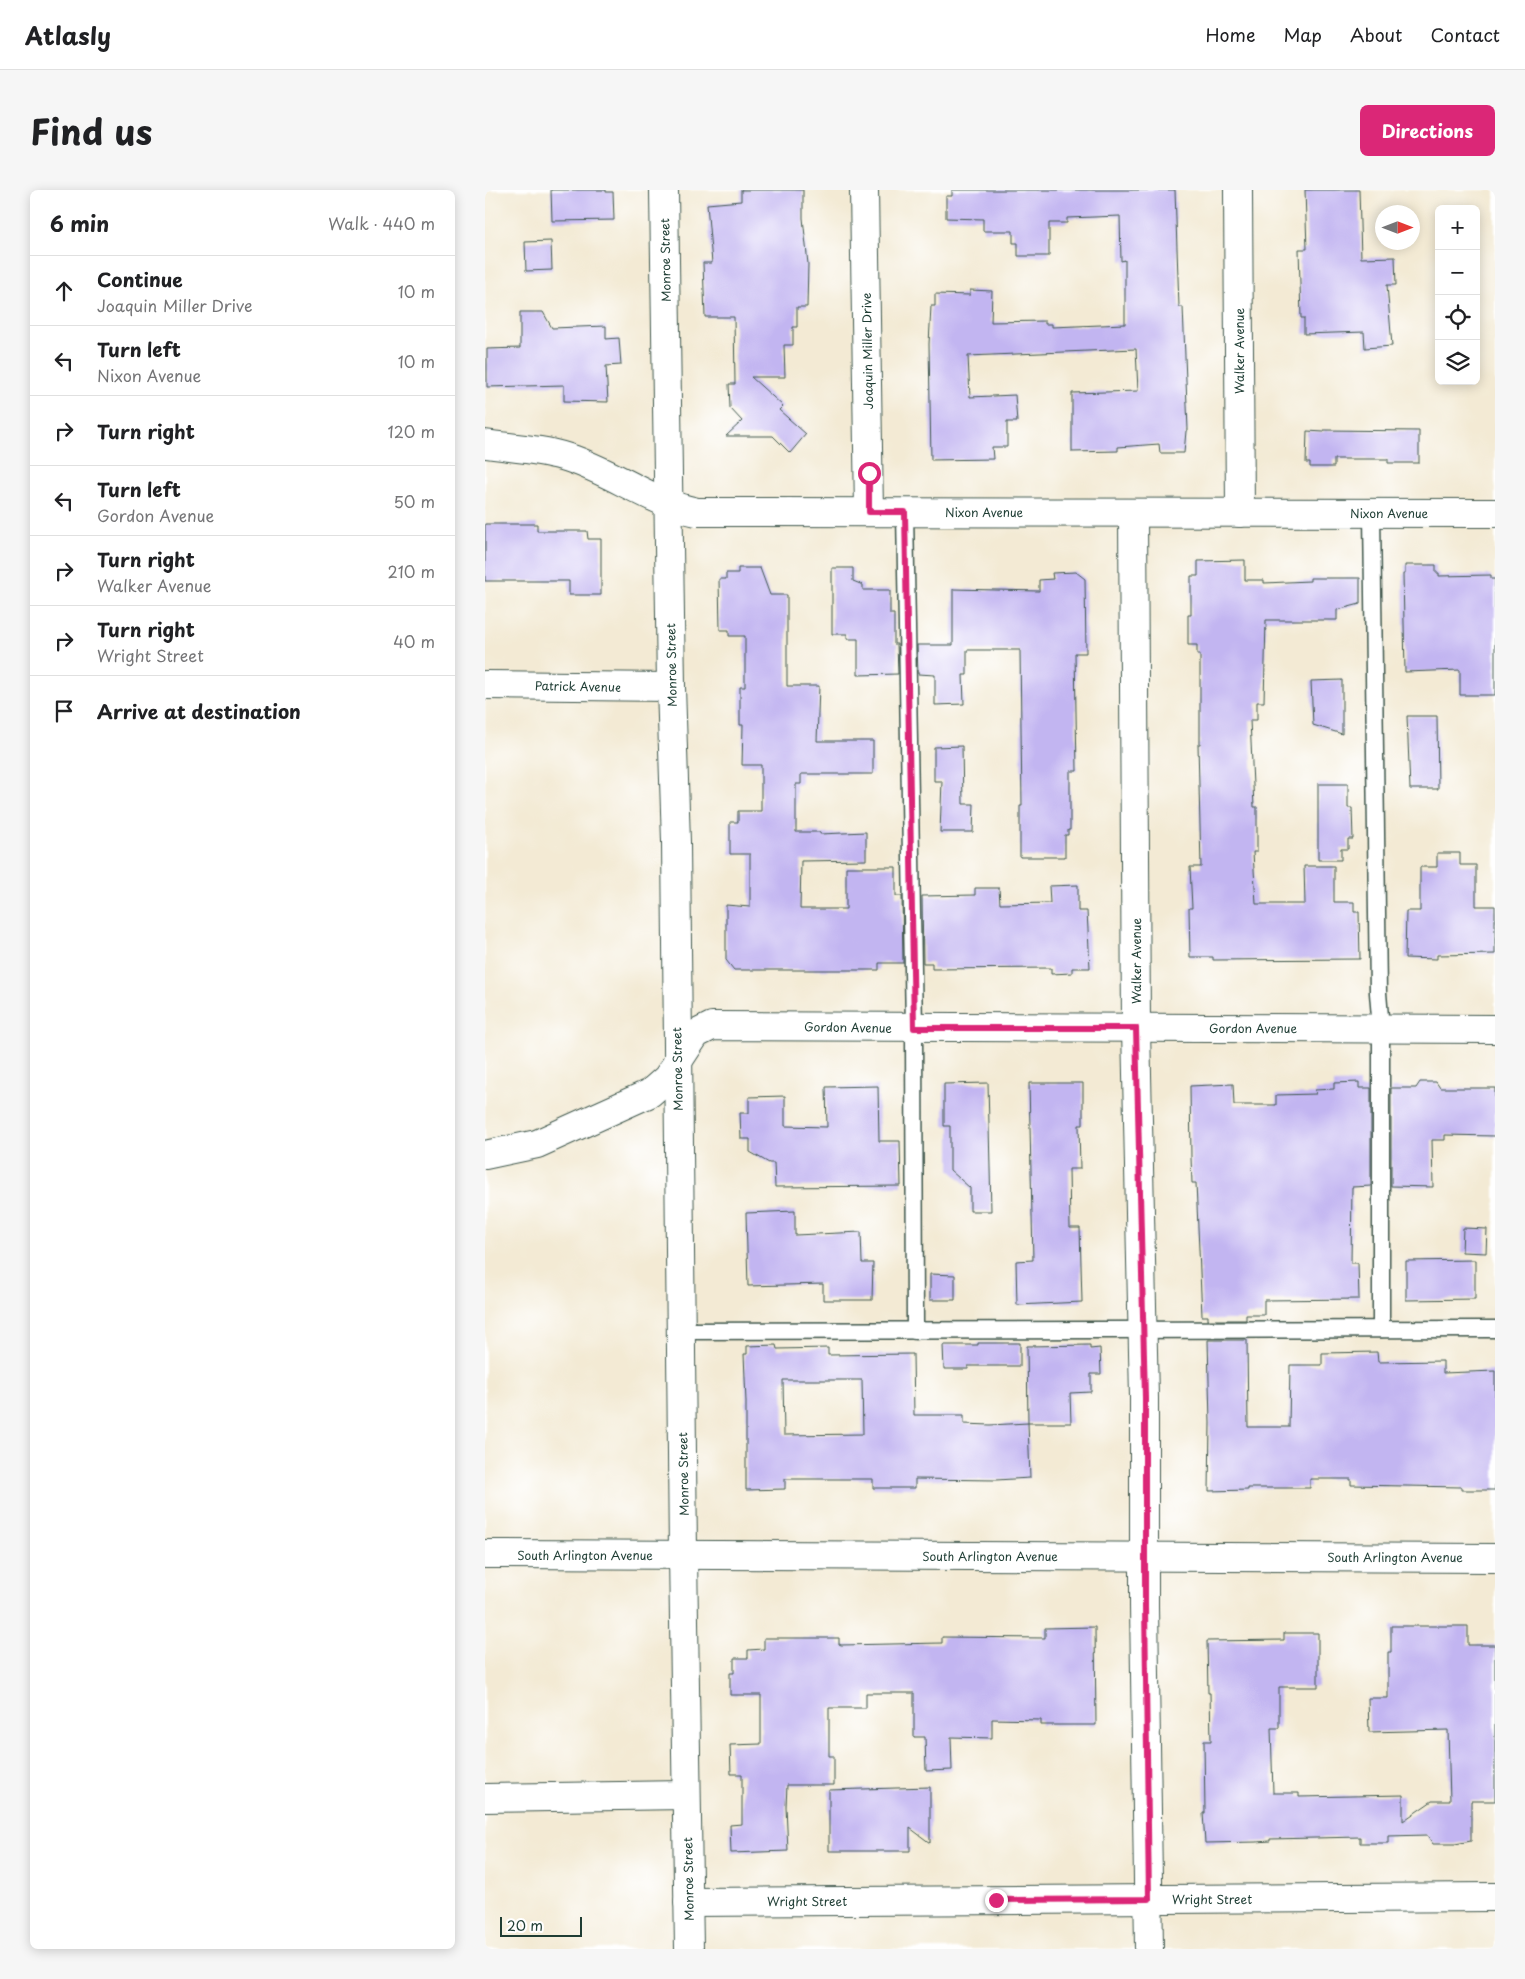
<!DOCTYPE html>
<html lang="en">
<head>
<meta charset="utf-8">
<style>
  body { margin:0; font-family:"Playpen Sans",sans-serif; background:#f6f6f6; color:#202124 }
  .controls { position:absolute; right:15px; top:15px; display:grid; overflow:hidden; border-radius:8px; box-shadow:0 2px 12px #0003 }
  .controls button { width:45px; height:45px; display:grid; place-items:center; padding:0; border:0; border-bottom:1px solid #e0e0e0; background:#fff; color:#202124; font:25px sans-serif }
  .compass { position:absolute; left:890px; top:15px; width:45px; height:45px; border-radius:50%; background:#fff; box-shadow:0 2px 12px #0003; rotate:90deg }
  .scale { position:absolute; left:15px; bottom:12px; width:82px; box-sizing:border-box; padding-left:5px; border:2px solid #1f3d34; border-top:0; font-size:14px; line-height:18px; white-space:nowrap; color:#1f3d34; -webkit-text-stroke:4px #fff; paint-order:stroke }
  .stop { position:absolute; width:15px; height:15px; margin:-11px; border:4px solid #db2777; border-radius:50%; background:#fff }
  .stop.end { background:#db2777; border-color:#fff; box-shadow:0 1px 5px #0008 }
  .list { margin:0; padding:0; list-style:none }
  h2 { display:flex; justify-content:space-between; align-items:center; height:65px; margin:0; padding:0 20px; font-size:21px }
  h2 small { font-size:16px; font-weight:400; color:#757577 }
  .list li { display:grid; grid-template-columns:32px 1fr auto; gap:15px; align-items:center; box-sizing:border-box; height:70px; padding:0 20px; border-top:1px solid #e0e0e0 }
  .list b { display:block; font-size:19px; white-space:nowrap }
  .list p { margin:0; font-size:16px; white-space:nowrap; color:#757577 }
  .list em { font-size:16px; font-style:normal; color:#757577 }
  .icon { flex:none; width:28px; height:28px; fill:none; stroke:currentColor; stroke-width:2; stroke-linecap:round; stroke-linejoin:round }
  .map { position:relative; flex:none; width:1010px; height:1759px; overflow:hidden; border-radius:8px }
  header { display:flex; align-items:center; gap:30px; box-sizing:border-box; height:70px; padding:0 25px; background:#fff; border-bottom:1px solid #e0e0e0 }
  header strong { font-size:24px }
  nav { display:flex; gap:28px; margin-inline-start:auto; font-size:18px }
  .intro { display:flex; align-items:center; justify-content:space-between; box-sizing:border-box; height:120px; padding:0 30px }
  h1 { margin:0; font-size:35px }
  .button { padding:12px 22px; border-radius:8px; background:#db2777; color:#fff; font-size:18px; font-weight:700 }
  main { display:flex; gap:30px; padding:0 30px }
  aside { flex:1; background:#fff; border-radius:8px; box-shadow:0 2px 12px #0003 }
  .map>svg:first-child { display:block }
  .building { fill:#c2b5f1; fill-rule:evenodd }
  .lines { fill:none; stroke-linecap:round; stroke-linejoin:round }
  .service-casing { stroke:#3f574c; stroke-width:19 }
  .minor-casing { stroke:#3f574c; stroke-width:30 }
  .tertiary-casing { stroke:#3f574c; stroke-width:30 }
  .secondary-casing { stroke:#3f574c; stroke-width:30 }
  .service { stroke:#fff; stroke-width:16 }
  .minor { stroke:#fff; stroke-width:28 }
  .tertiary { stroke:#fff; stroke-width:28 }
  .secondary { stroke:#fff; stroke-width:28 }
  .route { stroke:#db2777; stroke-width:6 }
  .labels { text-anchor:middle; dominant-baseline:central; stroke-width:4; stroke-linejoin:round; paint-order:stroke }
  .street-label { font-size:12px; fill:#1f3d34; stroke:#fff }
</style>
</head>
<body>
<header>
<strong>Atlasly</strong>
<nav><a>Home</a><a>Map</a><a>About</a><a>Contact</a></nav>
</header>
<div class="intro"><h1>Find us</h1><a class="button">Directions</a></div>
<main>
<aside>
<h2>6 min<small>Walk · 440 m</small></h2>
<ul class="list">
<li><svg class="icon" aria-label="ahead" viewBox="0 0 24 24"><path d="M12 20V5M6 11l6-6 6 6"/></svg><div><b>Continue</b><p>Joaquin Miller Drive</p></div><em>10 m</em></li>
<li><svg class="icon" aria-label="left" viewBox="0 0 24 24"><path d="M17 20v-9H6M10 6l-5 5 5 5"/></svg><div><b>Turn left</b><p>Nixon Avenue</p></div><em>10 m</em></li>
<li><svg class="icon" aria-label="right" viewBox="0 0 24 24"><path d="M7 20v-9h11M14 6l5 5-5 5"/></svg><div><b>Turn right</b></div><em>120 m</em></li>
<li><svg class="icon" aria-label="left" viewBox="0 0 24 24"><path d="M17 20v-9H6M10 6l-5 5 5 5"/></svg><div><b>Turn left</b><p>Gordon Avenue</p></div><em>50 m</em></li>
<li><svg class="icon" aria-label="right" viewBox="0 0 24 24"><path d="M7 20v-9h11M14 6l5 5-5 5"/></svg><div><b>Turn right</b><p>Walker Avenue</p></div><em>210 m</em></li>
<li><svg class="icon" aria-label="right" viewBox="0 0 24 24"><path d="M7 20v-9h11M14 6l5 5-5 5"/></svg><div><b>Turn right</b><p>Wright Street</p></div><em>40 m</em></li>
<li><svg class="icon" aria-label="arrive" viewBox="0 0 24 24"><path d="M6 21V4h12l-3 4 3 4H6"/></svg><div><b>Arrive at destination</b></div></li>
</ul>
</aside>
<div class="map">
<svg width="1010" height="1759" viewBox="0 0 1010 1759">
  <rect width="100%" height="100%" fill="#fff"/>
  <filter id="ink" filterUnits="userSpaceOnUse"><feTurbulence type="fractalNoise" baseFrequency=".02" numOctaves="2"/><feDisplacementMap in="SourceGraphic" scale="10" xChannelSelector="R" yChannelSelector="G"/><feConvolveMatrix kernelMatrix="1 2 1 2 8 2 1 2 1" color-interpolation-filters="sRGB"/></filter>
  <filter id="wash" filterUnits="userSpaceOnUse"><feTurbulence type="fractalNoise" baseFrequency=".0096" numOctaves="4" result="noise"/><feDisplacementMap in="SourceGraphic" scale="20" xChannelSelector="R" yChannelSelector="G"/><feGaussianBlur stdDeviation="1.12" result="paint"/><feColorMatrix in="noise" values="0 0 0 0 0 0 0 0 0 0 0 0 0 0 0 0 0 1.4 0 .05"/><feComposite in="paint" operator="in"/></filter>
  <g filter="url(#wash)">
    <rect width="100%" height="100%" fill="#f3ead4"/>
    <g id="blocks">
      <g class="building">
        <polygon points="66,0 121,0 121,2 128,2 129,30 67,31"/>
        <polygon points="256,0 318,0 318,28 323,74 322,117 312,117 312,137 308,137 308,155 299,155 300,187 266,187 298,216 294,220 321,244 305,263 288,246 241,246 257,231 245,218 244,194 250,194 249,127 220,127 218,73 227,73 222,14 256,11"/>
        <polygon points="467,0 690,0 694,117 698,117 703,240 701,241 699,263 675,263 674,254 633,257 633,261 587,262 587,203 653,201 651,159 483,166 485,207 530,205 532,232 522,232 522,257 507,257 508,269 446,270 444,154 446,116 450,116 450,104 485,105 485,100 507,101 506,132 560,131 560,134 567,134 567,137 640,134 640,70 636,71 635,26 582,28 582,33 564,33 564,66 533,66 533,53 528,53 528,41 498,41 498,29 461,28 461,6 467,6"/>
        <polygon points="820,0 874,0 876,68 910,67 911,95 902,95 907,156 880,158 879,142 819,144 819,128 816,128 814,59 822,59"/>
        <polygon points="66,51 67,80 41,81 40,52"/>
        <polygon points="35,122 58,122 67,138 121,136 121,149 134,148 136,175 121,176 123,212 79,211 79,195 2,197 2,159 35,158"/>
        <polygon points="839,240 934,241 934,273 903,273 903,269 849,269 849,277 825,277 825,273 821,273 822,241 839,242"/>
        <polygon points="0,334 52,334 52,341 102,341 103,349 116,349 116,405 84,405 84,391 0,391"/>
        <polygon points="760,370 760,390 779,390 779,393 825,391 825,388 875,388 875,414 852,420 852,430 781,430 779,512 772,512 772,530 765,530 769,617 772,617 772,662 768,662 771,714 820,714 819,676 849,676 849,712 869,712 869,722 874,722 875,769 728,770 728,767 705,767 704,718 707,718 705,677 716,677 713,554 715,554 715,464 712,464 712,455 703,455 703,425 706,425 706,386 713,386 713,371"/>
        <polygon points="920,375 951,375 951,383 954,383 954,386 1006,385 1006,389 1010,389 1010,505 975,505 975,480 920,482 918,384 920,384"/>
        <polygon points="253,378 275,378 285,405 302,405 302,496 334,496 332,551 388,551 388,584 316,584 316,594 311,594 311,642 335,642 335,644 381,642 381,670 316,671 315,719 361,719 361,677 411,677 411,706 417,706 418,773 394,773 394,780 249,780 241,770 241,715 265,717 265,664 245,664 245,632 253,632 253,621 276,621 276,575 257,575 258,535 255,535 255,497 260,497 260,446 244,446 244,440 235,440 234,389 241,389 241,383 253,383"/>
        <polygon points="347,378 368,378 368,391 378,395 378,400 405,400 405,424 409,424 409,454 412,454 413,484 373,485 373,449 362,449 362,444 347,444"/>
        <polygon points="591,382 600,389 601,463 590,463 592,581 585,581 585,640 583,640 583,645 580,645 580,667 535,667 535,616 537,616 535,460 482,460 482,485 478,485 479,514 450,515 450,485 433,484 432,455 468,455 468,399 554,401 554,390 568,389 567,383"/>
        <polygon points="857,490 857,544 828,535 826,491"/>
        <polygon points="922,526 952,526 953,599 925,599"/>
        <polygon points="477,556 478,614 489,614 488,642 455,642 457,591 449,591 449,557"/>
        <polygon points="833,594 863,594 863,618 867,618 868,649 863,649 863,659 856,659 856,670 833,670"/>
        <polygon points="952,663 975,663 975,675 991,675 991,716 1010,716 1010,764 952,765 952,769 920,768 921,721 935,721 935,677 952,677"/>
        <polygon points="593,695 593,721 602,721 605,778 587,778 587,783 566,784 566,778 447,779 447,773 438,773 437,706 490,705 490,698 514,698 515,714 565,713 564,696"/>
        <polygon points="874,892 874,898 886,898 886,996 867,997 866,1073 873,1073 874,1109 779,1110 779,1125 761,1125 761,1130 723,1130 723,1126 717,1126 711,993 707,993 706,968 705,896 748,894 749,915 791,915 791,905 831,904 830,900 849,899 849,893"/>
        <polygon points="935,892 951,892 955,898 1010,898 1010,946 960,945 960,950 947,950 948,997 906,996 906,898 931,898"/>
        <polygon points="503,893 506,1021 485,1021 485,998 465,980 465,936 459,936 459,894"/>
        <polygon points="544,893 598,893 598,935 594,935 595,979 584,979 585,1038 595,1038 597,1112 532,1115 531,1071 548,1070"/>
        <polygon points="393,896 394,951 415,951 416,996 290,997 289,973 284,973 265,962 265,949 256,949 255,923 264,923 264,907 300,906 300,936 342,937 341,897"/>
        <polygon points="310,1021 310,1045 376,1042 377,1073 388,1073 387,1110 338,1110 338,1094 263,1096 261,1023"/>
        <polygon points="978,1038 1002,1039 1001,1063 977,1062"/>
        <polygon points="990,1070 990,1109 921,1110 921,1071"/>
        <polygon points="445,1084 470,1085 470,1110 445,1110"/>
        <polygon points="723,1150 762,1150 763,1237 804,1237 805,1175 837,1175 837,1163 892,1162 893,1172 958,1171 958,1183 1010,1181 1010,1300 976,1300 976,1297 866,1295 866,1289 825,1289 825,1298 763,1298 763,1300 724,1301 725,1233"/>
        <polygon points="493,1153 535,1153 535,1176 483,1176 483,1179 459,1179 458,1155 493,1155"/>
        <path d="M291,1155L292,1159L343,1158V1165L428,1164L429,1225H479V1234L505,1235L543,1233L542,1156L605,1155V1159L615,1158L616,1184H606V1202L585,1203L586,1233H543L545,1288L511,1290L430,1289V1298H388V1289H300V1299L261,1300V1212L259,1164H262V1156ZM298,1190H377L378,1244L299,1245Z"/>
        <polygon points="906,1436 983,1436 983,1455 1010,1455 1010,1611 986,1611 986,1651 970,1654 948,1654 942,1645 903,1646 903,1653 875,1653 875,1647 785,1649 785,1651 772,1652 720,1653 718,1623 720,1623 719,1551 726,1551 725,1503 723,1503 722,1451 799,1450 799,1443 833,1443 833,1497 794,1497 794,1538 786,1538 788,1603 814,1603 814,1607 918,1605 918,1631 947,1611 965,1611 963,1540 884,1542 883,1508 903,1508 903,1462 906,1462"/>
        <polygon points="610,1437 611,1535 556,1535 556,1530 507,1529 507,1548 466,1547 467,1580 441,1581 440,1547 429,1547 429,1503 381,1503 381,1518 344,1518 344,1566 349,1566 349,1595 302,1595 301,1617 303,1661 246,1663 245,1635 257,1634 257,1584 246,1584 245,1555 276,1554 276,1505 245,1505 245,1483 249,1483 249,1468 263,1468 263,1460 279,1459 279,1448 354,1448 354,1454 356,1455 457,1453 457,1447 560,1448 560,1438"/>
        <polygon points="445,1597 445,1653 425,1638 425,1661 344,1661 344,1600"/>
      </g>
    </g>
  </g>
  <g filter="url(#ink)">
    <use href="#blocks" fill-opacity="0" stroke="#3f574c" stroke-width="1"/>
    <g class="lines">
      <defs>
        <g id="service">
          <polyline points="420,322 429,838 430,1141"/>
          <polyline points="887,323 893,803 896,839 896,1139"/>
          <polyline points="195,1141 1010,1139"/>
        </g>
        <g id="minor">
          <polyline points="379,0 384,322"/>
          <polyline points="753,0 755,323"/>
          <path d="M0,254C28,258 57,259 84,268C128,282 167,313 212,322L1010,323"/>
          <polyline points="648,323 651,838 659,1208 659,1416 664,1759"/>
          <polyline points="0,495 186,497"/>
          <polyline points="0,965 52,954 165,903 182,888 211,844 227,836 1010,839"/>
          <polyline points="0,1608 201,1605"/>
          <polyline points="203,1712 1010,1707"/>
        </g>
        <polyline id="tertiary" points="179,0 186,497 191,652 198,1365 204,1759"/>
        <polyline id="secondary" points="0,1364 1010,1368"/>
      </defs>
      <use href="#service" class="service-casing"/>
      <use href="#minor" class="minor-casing"/>
      <use href="#tertiary" class="tertiary-casing"/>
      <use href="#secondary" class="secondary-casing"/>
      <use href="#service" class="service"/>
      <use href="#minor" class="minor"/>
      <use href="#tertiary" class="tertiary"/>
      <use href="#secondary" class="secondary"/>
    </g>
  </g>
  <g class="lines" filter="url(#ink)">
    <polyline class="route" points="384,283 384,322 420,322 429,838 651,838 660,1208 660,1416 664,1709 511,1710"/>
  </g>
  <g class="labels">
    <g class="street-label">
      <text transform="translate(180 70) rotate(-91)">Monroe Street</text>
      <text transform="translate(382 161) rotate(-91)">Joaquin Miller Drive</text>
      <text transform="translate(754 161) rotate(-90)">Walker Avenue</text>
      <text x="499" y="322">Nixon Avenue</text>
      <text x="904" y="323">Nixon Avenue</text>
      <text transform="translate(186 475) rotate(-91)">Monroe Street</text>
      <text transform="translate(93 496) rotate(1)">Patrick Avenue</text>
      <text transform="translate(651 771) rotate(-90)">Walker Avenue</text>
      <text transform="translate(363 837) rotate(1)">Gordon Avenue</text>
      <text x="768" y="838">Gordon Avenue</text>
      <text transform="translate(192 879) rotate(-91)">Monroe Street</text>
      <text transform="translate(198 1284) rotate(-91)">Monroe Street</text>
      <text x="100" y="1365">South Arlington Avenue</text>
      <text x="505" y="1366">South Arlington Avenue</text>
      <text x="910" y="1367">South Arlington Avenue</text>
      <text transform="translate(203 1689) rotate(-91)">Monroe Street</text>
      <text x="727" y="1709">Wright Street</text>
      <text x="322" y="1711">Wright Street</text>
    </g>
  </g>
</svg>
<div class="controls">
<button>+</button>
<button>−</button>
<button><svg class="icon" aria-label="locate" viewBox="0 0 24 24"><circle cx="12" cy="12" r="6"/><path d="M12 2v4M12 18v4M2 12h4M18 12h4"/></svg></button>
<button><svg class="icon" aria-label="layers" viewBox="0 0 24 24"><path d="M12 4l9 5-9 5-9-5zM3 14l9 5 9-5"/></svg></button>
</div>
<svg class="compass" viewBox="-18 -18 36 36"><path d="M0-13l5 13h-10z" fill="#e53935"/><path d="M0 13l5-13h-10z" fill="#757577"/></svg>
<div class="scale">20 m</div>
<div class="stop" style="left:384px;top:283px"></div>
<div class="stop end" style="left:511px;top:1710px"></div>
</div>
</main>
</body>
</html>
